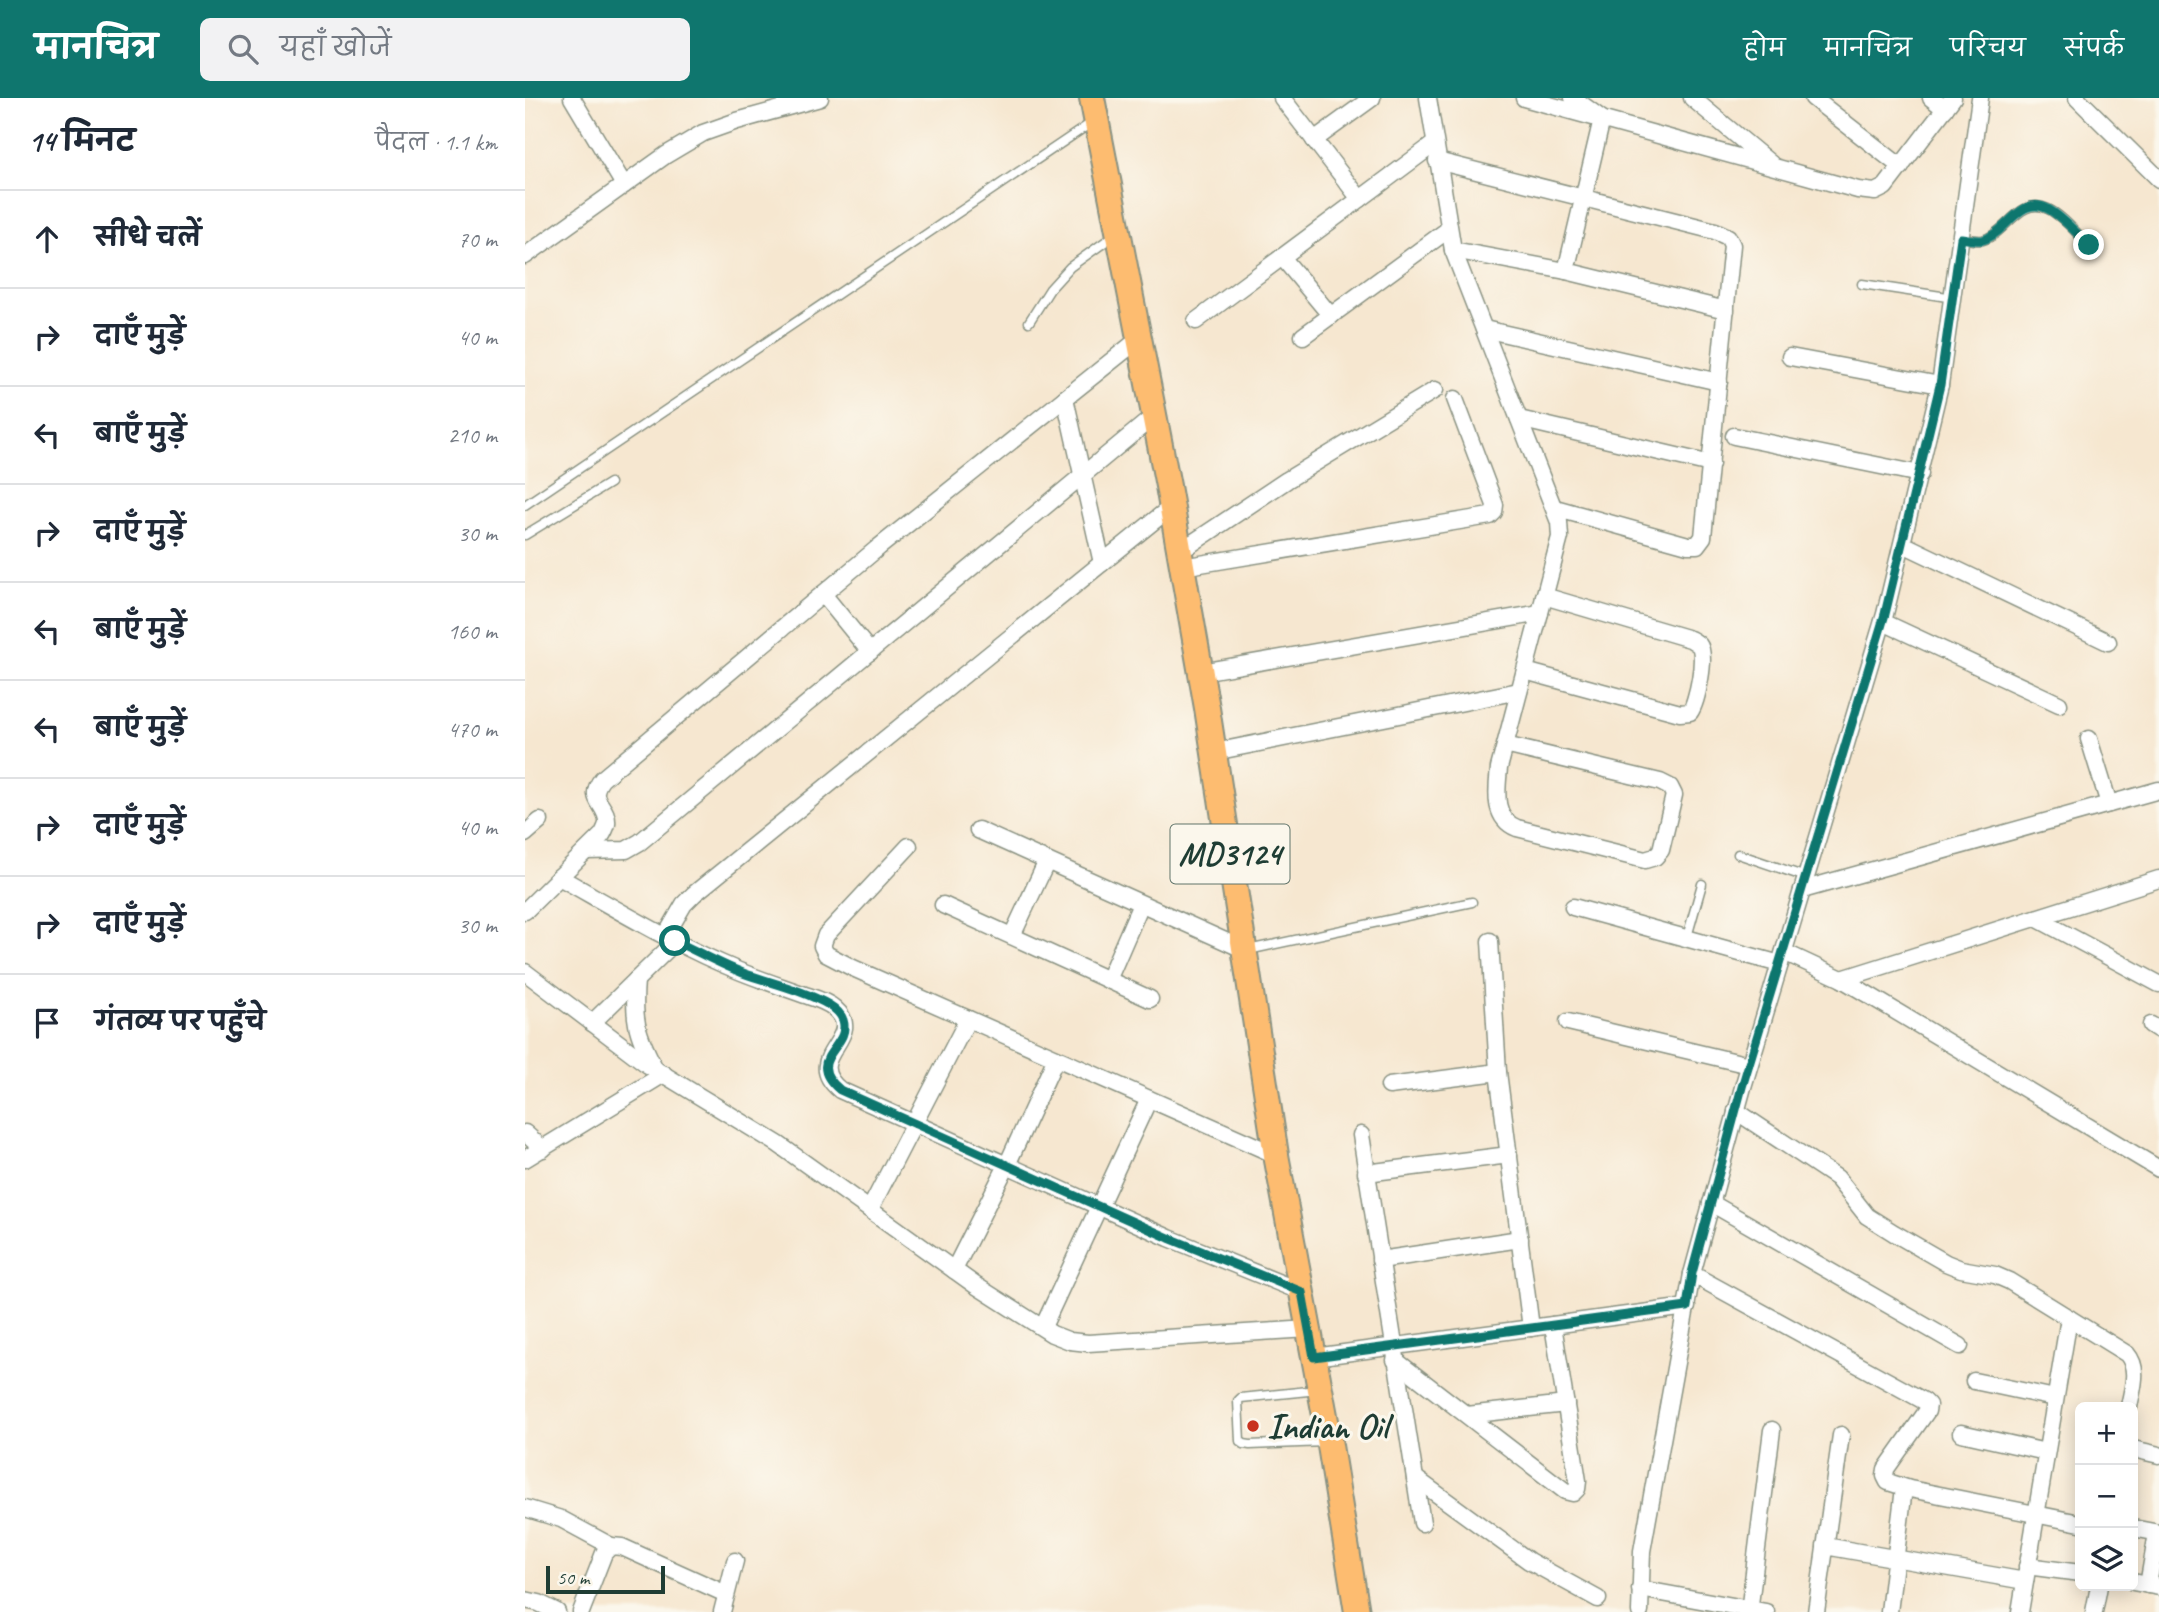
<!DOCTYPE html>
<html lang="hi">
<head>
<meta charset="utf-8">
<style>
  body { margin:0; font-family:Caveat,"Playpen Sans Deva",sans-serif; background:#f2f2f3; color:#1f2937 }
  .controls { position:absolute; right:21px; bottom:21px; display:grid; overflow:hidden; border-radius:10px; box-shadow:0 4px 18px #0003 }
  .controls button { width:63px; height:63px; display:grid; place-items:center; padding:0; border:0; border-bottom:2px solid #e0e1e3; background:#fff; color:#1f2937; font:35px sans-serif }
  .scale { position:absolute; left:21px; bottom:18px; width:119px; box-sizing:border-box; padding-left:7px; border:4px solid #1f3d34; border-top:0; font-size:19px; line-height:24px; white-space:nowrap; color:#1f3d34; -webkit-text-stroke:5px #fbf7ec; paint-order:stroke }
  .stop { position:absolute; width:21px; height:21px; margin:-16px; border:5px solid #0f766e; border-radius:50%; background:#fff }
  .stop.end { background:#0f766e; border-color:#fff; box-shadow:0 2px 7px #0008 }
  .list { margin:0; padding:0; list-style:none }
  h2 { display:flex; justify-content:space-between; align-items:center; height:91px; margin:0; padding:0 28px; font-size:30px }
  h2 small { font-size:23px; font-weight:400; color:#747a83 }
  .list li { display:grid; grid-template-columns:46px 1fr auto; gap:21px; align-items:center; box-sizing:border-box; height:98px; padding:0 28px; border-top:2px solid #e0e1e3 }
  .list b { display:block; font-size:26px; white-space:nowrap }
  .list em { font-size:23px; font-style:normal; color:#747a83 }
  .icon { flex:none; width:38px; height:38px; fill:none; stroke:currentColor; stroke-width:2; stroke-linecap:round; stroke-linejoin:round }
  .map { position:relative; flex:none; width:1634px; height:1514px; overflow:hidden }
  header { display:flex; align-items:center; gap:42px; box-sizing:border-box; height:98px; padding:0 35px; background:#0f766e; color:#fff }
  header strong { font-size:33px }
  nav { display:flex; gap:38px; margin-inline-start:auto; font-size:24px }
  .search { width:490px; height:63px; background:#f2f2f3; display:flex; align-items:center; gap:18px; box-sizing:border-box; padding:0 24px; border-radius:10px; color:#747a83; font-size:26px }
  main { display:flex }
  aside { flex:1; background:#fff }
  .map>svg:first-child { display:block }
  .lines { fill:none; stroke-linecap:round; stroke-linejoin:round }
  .service-casing { stroke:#8a9282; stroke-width:11 }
  .minor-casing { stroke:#8a9282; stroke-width:19 }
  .primary-casing { stroke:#8a9282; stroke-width:28 }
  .service { stroke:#fff; stroke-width:8 }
  .minor { stroke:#fff; stroke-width:16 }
  .primary { stroke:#fdbc70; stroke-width:24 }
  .route { stroke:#0f766e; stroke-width:9 }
  .poi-dot { fill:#c8321e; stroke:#fbf7ec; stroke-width:2.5 }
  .labels { text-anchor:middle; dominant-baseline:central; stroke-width:6; stroke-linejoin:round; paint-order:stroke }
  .shield { fill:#fbf7ec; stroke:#61756b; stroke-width:2 }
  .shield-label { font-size:33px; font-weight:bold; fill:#1f3d34 }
  .poi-label { font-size:35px; font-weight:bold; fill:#1f3d34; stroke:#fbf7ec; text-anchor:start }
</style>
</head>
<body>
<header>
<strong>मानचित्र</strong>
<div class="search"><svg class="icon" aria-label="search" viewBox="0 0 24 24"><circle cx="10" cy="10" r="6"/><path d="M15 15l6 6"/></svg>यहाँ खोजें</div>
<nav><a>होम</a><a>मानचित्र</a><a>परिचय</a><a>संपर्क</a></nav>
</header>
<main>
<aside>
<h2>14 मिनट<small>पैदल · 1.1 km</small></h2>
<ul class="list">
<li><svg class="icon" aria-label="ahead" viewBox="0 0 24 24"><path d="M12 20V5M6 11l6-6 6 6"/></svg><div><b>सीधे चलें</b></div><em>70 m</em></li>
<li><svg class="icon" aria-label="right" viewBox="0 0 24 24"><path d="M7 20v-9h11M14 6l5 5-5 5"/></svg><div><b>दाएँ मुड़ें</b></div><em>40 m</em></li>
<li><svg class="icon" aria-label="left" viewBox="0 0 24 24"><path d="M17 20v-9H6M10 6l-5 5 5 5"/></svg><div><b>बाएँ मुड़ें</b></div><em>210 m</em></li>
<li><svg class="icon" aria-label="right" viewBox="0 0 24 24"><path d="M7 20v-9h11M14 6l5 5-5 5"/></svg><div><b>दाएँ मुड़ें</b></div><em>30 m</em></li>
<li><svg class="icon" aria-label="left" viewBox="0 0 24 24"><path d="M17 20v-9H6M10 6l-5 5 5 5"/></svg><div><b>बाएँ मुड़ें</b></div><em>160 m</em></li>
<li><svg class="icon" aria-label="left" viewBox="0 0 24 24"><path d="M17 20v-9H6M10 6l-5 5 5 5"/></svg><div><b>बाएँ मुड़ें</b></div><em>470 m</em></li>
<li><svg class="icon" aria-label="right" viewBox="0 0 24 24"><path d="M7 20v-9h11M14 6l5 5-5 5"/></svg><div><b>दाएँ मुड़ें</b></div><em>40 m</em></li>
<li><svg class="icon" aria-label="right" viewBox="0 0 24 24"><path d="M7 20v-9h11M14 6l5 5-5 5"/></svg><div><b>दाएँ मुड़ें</b></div><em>30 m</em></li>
<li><svg class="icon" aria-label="arrive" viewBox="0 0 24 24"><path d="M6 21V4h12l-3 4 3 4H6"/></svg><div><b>गंतव्य पर पहुँचे</b></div></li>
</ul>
</aside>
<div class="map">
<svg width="1634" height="1514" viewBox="0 0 1634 1514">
  <rect width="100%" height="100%" fill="#fbf7ec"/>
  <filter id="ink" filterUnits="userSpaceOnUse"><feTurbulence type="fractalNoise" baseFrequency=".0143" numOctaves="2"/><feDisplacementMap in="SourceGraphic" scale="14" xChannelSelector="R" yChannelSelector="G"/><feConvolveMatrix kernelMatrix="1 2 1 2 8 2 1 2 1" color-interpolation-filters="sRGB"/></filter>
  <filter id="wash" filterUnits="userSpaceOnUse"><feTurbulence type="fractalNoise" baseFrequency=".00686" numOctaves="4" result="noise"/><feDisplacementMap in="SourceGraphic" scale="28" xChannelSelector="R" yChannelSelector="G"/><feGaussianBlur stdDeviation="1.57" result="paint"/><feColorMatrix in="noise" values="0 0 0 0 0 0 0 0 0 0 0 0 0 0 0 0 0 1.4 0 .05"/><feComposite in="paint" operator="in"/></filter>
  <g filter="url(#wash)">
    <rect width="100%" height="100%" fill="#f6e7d0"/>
  </g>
  <g filter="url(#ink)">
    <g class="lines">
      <defs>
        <g id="service">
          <path d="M1436,140C1443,141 1451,143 1458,142C1482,135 1495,97 1523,111C1538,118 1552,136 1564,147"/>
          <polyline points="1337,186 1429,200"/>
          <polyline points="504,224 525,191 545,169 591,136"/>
          <polyline points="0,407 569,23"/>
          <polyline points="0,437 85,385"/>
          <polyline points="1213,756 1281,779"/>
          <polyline points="1162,839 1177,786"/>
          <polyline points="723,852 947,804"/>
          <polyline points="793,1292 716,1300 713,1303 715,1343 719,1346 725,1347 800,1344"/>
        </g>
        <g id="minor">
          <polyline points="47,0 99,87"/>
          <polyline points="757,0 835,101"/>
          <path d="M903,0L928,152L1034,424L1035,439L974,670C972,692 967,720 992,730L1120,762L1130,759L1136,752L1149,697L1145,689L1135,684L980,647"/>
          <polyline points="999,0 1333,92 1350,94 1360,89 1428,0"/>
          <polyline points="1167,0 1246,66"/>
          <polyline points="1288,0 1376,69"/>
          <polyline points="1406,0 1420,11"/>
          <polyline points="1552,0 1634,81"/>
          <polyline points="789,42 847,0"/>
          <polyline points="912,63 1190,133 1203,139 1207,147 1178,439 1172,447 1163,447 1030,410"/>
          <polyline points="928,152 1041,173 1201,212"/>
          <polyline points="0,158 141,57 178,35 212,23 295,0"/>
          <polyline points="757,159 806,218"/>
          <polyline points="1041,173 1077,21 1048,0"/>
          <polyline points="671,223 909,46"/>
          <polyline points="959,231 1194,284"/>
          <polyline points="778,238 924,131"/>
          <polyline points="1265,259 1415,287"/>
          <polyline points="540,300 577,465"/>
          <polyline points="994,321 1186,366"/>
          <polyline points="1209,338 1395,376"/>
          <polyline points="1378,446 1583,544"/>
          <polyline points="654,454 762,382 910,292"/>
          <polyline points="657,469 965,418 969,414 970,407 930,301"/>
          <polyline points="298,496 345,554"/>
          <polyline points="1358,524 1534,606"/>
          <path d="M1000,573L1155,615L1165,614C1172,604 1182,557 1174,547C1173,546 1166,541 1165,541L1019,498"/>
          <polyline points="676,574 1015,515"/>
          <polyline points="1564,641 1584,706"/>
          <polyline points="689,654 994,593"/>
          <polyline points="453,732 720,852"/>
          <polyline points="0,736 15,723"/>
          <polyline points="384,748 301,837 297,848 301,856 328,870 751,1057"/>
          <polyline points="61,753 101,752 115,744 629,318"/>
          <path d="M34,779C93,812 152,848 214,873C236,882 258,889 280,897C289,900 301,903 309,910C344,940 274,958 315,992L644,1140L777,1194"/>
          <polyline points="1277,792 1634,692"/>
          <polyline points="418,807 625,901"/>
          <polyline points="1048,809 1255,866"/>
          <path d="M0,813L77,737C78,736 82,727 82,726C84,706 60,703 77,681L354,449L614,241"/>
          <polyline points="1511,820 1634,886"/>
          <polyline points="141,837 159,806 169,796 646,409"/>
          <polyline points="487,838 522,763"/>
          <polyline points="965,843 973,974 1006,1230"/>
          <polyline points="1259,854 1317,881 1634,1071"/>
          <polyline points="0,874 123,967 253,1046 450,1187 527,1236 545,1243 563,1245 784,1231"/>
          <polyline points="1317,881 1634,781"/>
          <path d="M111,882C108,921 111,934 129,969"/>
          <polyline points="583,882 616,806"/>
          <polyline points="1043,924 1224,967"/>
          <polyline points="67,925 151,843"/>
          <polyline points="1626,927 1634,932"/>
          <polyline points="864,988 973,974"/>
          <path d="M1211,1013L1312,1080L1342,1118L1369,1135L1421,1165L1436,1171L1470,1177L1484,1183L1602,1256C1615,1271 1607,1291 1604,1309"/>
          <polyline points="0,1035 18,1051"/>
          <polyline points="836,1037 897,1425"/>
          <polyline points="0,1061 139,976"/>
          <polyline points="841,1075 984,1057"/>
          <polyline points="1186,1105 1435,1248"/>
          <polyline points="345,1111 443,921"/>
          <polyline points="855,1162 995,1141"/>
          <polyline points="429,1172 482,1067 531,960"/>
          <polyline points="1167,1176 1399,1303 1403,1307 1402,1313 1361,1371 1360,1378 1363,1384 1385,1391 1555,1425"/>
          <polyline points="518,1229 624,1001"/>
          <polyline points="789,1259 1162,1209"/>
          <polyline points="870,1262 1040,1393 1048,1395 1052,1391 1053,1383 1028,1227"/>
          <polyline points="1449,1283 1530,1300"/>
          <polyline points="942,1317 1041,1306"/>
          <polyline points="1436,1335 1521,1354"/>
          <polyline points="1608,1351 1634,1357"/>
          <polyline points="890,1380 1004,1463 1073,1501"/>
          <polyline points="0,1410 36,1421 86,1448"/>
          <polyline points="1608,1430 1634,1435"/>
          <polyline points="1300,1448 1500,1483"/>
          <polyline points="1502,1468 1555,1475"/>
          <polyline points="1608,1484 1634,1489"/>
          <polyline points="1623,1487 1632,1435"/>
          <polyline points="1115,1491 1241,1514"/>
          <polyline points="0,1502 14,1505 32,1514"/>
          <polyline points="56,1514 79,1455 86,1448 97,1449 201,1496"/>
          <polyline points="197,1514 210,1463"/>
          <polyline points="1115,1514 1117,1453 1167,1176 1218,989 1360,516 1415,287 1455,0"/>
          <polyline points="1224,1514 1247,1332"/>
          <polyline points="1291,1514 1316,1337"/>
          <polyline points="1364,1514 1379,1390"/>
          <polyline points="1495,1514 1544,1220"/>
          <polyline points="1569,1514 1574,1488"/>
        </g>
        <polyline id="primary" points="567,0 643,388 682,610 751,1057 801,1323 832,1514"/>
      </defs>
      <use href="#service" class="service-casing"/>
      <use href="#minor" class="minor-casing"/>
      <use href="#primary" class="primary-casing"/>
      <use href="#service" class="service"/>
      <use href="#minor" class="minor"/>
      <use href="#primary" class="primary"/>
    </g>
  </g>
  <g class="lines" filter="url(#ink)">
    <path class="route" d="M150,843C173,854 195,866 218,875C246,885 278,892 304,907C309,910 316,916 318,922C327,950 277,960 315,992L644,1140L777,1194L789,1259L1162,1209L1167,1175L1217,989L1360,516L1415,287L1436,140C1443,141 1451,143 1458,142C1482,135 1495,96 1523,111C1538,119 1552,136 1564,147"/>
  </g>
  <circle class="poi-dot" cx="728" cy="1328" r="7"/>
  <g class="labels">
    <rect class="shield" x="645.5" y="726.5" width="119" height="59" rx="5"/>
    <g class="shield-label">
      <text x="705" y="756">MD3124</text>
    </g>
    <g class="poi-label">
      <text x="742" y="1328">Indian Oil</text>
    </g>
  </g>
</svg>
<div class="controls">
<button>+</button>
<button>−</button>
<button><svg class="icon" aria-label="layers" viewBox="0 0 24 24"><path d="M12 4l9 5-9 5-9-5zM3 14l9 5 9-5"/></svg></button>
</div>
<div class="scale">50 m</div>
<div class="stop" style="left:150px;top:843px"></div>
<div class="stop end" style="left:1564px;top:147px"></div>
</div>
</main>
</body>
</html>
